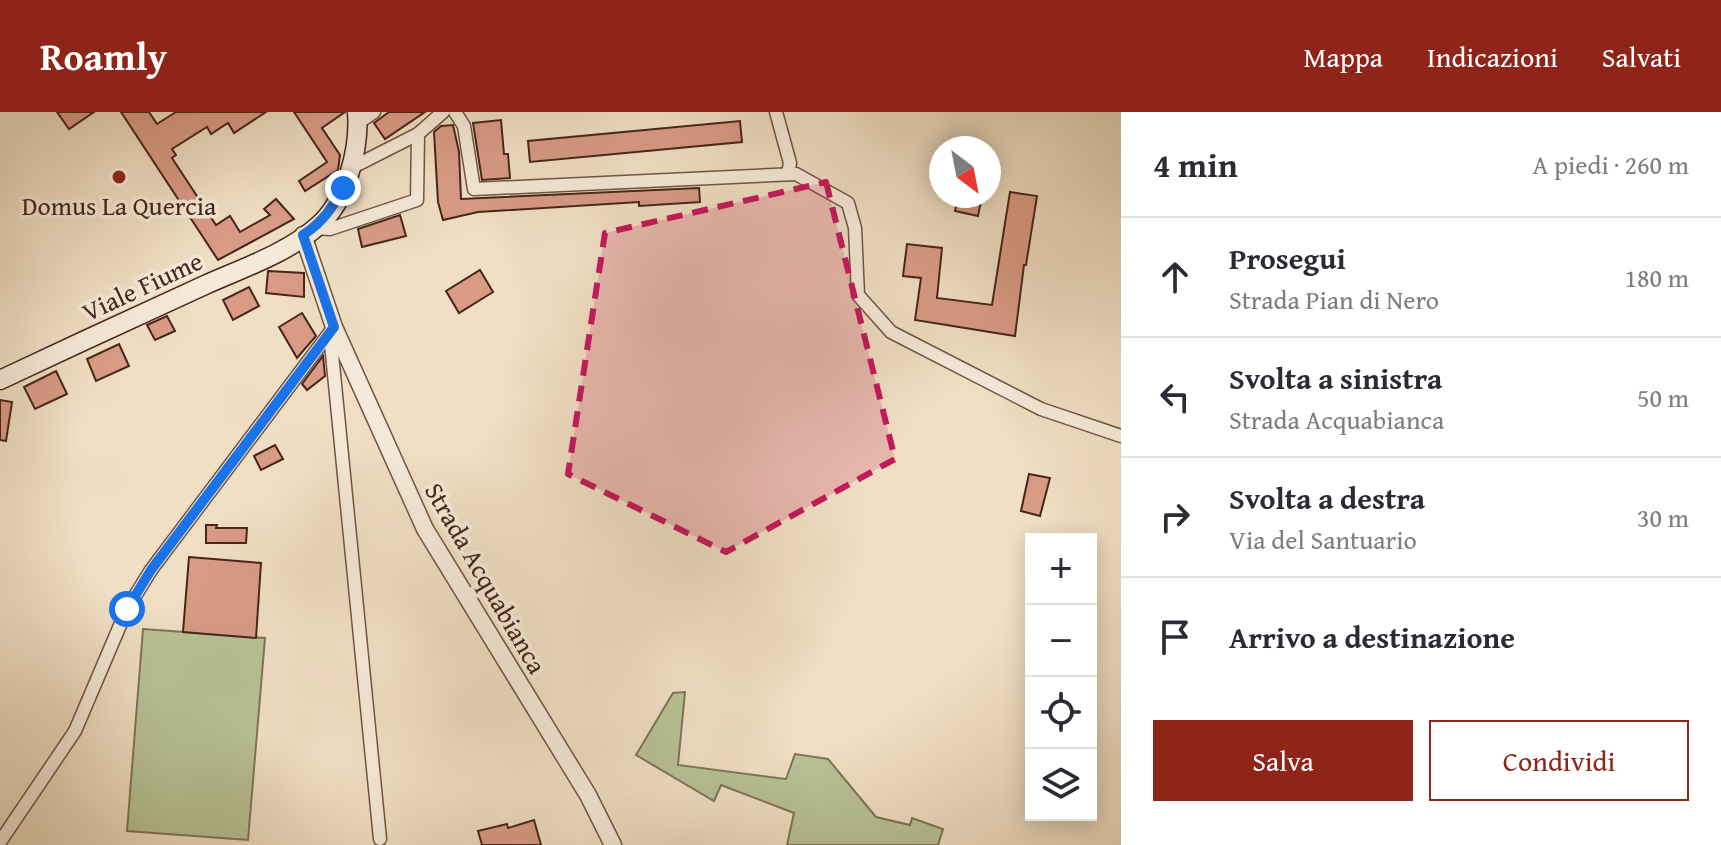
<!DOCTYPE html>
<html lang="it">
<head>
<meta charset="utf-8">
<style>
  body { margin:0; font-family:"Gentium Book Plus",serif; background:#f7f7f7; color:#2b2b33 }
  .controls { position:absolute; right:24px; bottom:24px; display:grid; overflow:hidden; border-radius:0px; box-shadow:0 4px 20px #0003 }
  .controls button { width:72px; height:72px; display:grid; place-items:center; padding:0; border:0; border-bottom:2px solid #e1e1e2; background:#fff; color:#2b2b33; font:40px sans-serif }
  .compass { position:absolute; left:929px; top:24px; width:72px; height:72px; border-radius:50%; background:#fff; box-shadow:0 4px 20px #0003; rotate:148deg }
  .stop { position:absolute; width:24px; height:24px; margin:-18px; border:6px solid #1a73e8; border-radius:50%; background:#fff }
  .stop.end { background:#1a73e8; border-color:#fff; box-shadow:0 2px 8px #0008 }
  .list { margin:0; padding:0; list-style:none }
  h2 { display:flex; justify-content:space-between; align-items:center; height:104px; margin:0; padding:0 32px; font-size:34px }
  h2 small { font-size:26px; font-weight:400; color:#7c7c81 }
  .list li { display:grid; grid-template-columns:52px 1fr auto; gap:24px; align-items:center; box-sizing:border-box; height:120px; padding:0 32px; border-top:2px solid #e1e1e2 }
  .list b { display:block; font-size:30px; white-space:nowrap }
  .list p { margin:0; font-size:26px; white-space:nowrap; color:#7c7c81 }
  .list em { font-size:26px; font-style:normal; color:#7c7c81 }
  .actions { display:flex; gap:16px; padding:24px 32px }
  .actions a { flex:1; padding:18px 0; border:2px solid #8f2418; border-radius:0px; text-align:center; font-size:28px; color:#8f2418 }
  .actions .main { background:#8f2418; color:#fff }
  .icon { flex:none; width:44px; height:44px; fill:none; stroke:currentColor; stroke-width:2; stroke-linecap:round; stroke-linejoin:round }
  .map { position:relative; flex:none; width:1121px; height:733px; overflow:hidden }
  header { display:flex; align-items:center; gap:48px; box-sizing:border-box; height:112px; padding:0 40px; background:#8f2418; color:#fff }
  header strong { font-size:38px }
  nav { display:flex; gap:44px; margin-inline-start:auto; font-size:28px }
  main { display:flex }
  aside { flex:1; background:#fff }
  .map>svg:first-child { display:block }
  .green { fill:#b7c296; stroke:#7f7457; stroke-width:2 }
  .building { fill:#d99b86; stroke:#472518; stroke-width:2 }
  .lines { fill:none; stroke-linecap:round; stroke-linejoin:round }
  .minor-casing { stroke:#715443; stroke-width:15 }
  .tertiary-casing { stroke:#715443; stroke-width:19 }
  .secondary-casing { stroke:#472518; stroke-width:21 }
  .minor { stroke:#f5ead9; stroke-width:12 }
  .tertiary { stroke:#f5ead9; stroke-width:16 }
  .secondary { stroke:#f5ead9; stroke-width:18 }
  .route { stroke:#1a73e8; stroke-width:10 }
  .marked { fill:#c2185b; fill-opacity:0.2; stroke:#c2185b; stroke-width:6; stroke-dasharray:16 10; stroke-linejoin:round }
  .poi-dot { fill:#8f2418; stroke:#f5ead9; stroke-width:3 }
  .labels { text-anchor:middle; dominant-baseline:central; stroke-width:7; stroke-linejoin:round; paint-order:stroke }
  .poi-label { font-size:26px; fill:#472518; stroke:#f5ead9 }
  .street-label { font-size:26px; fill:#472518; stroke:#f5ead9 }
</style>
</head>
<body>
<header>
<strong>Roamly</strong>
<nav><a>Mappa</a><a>Indicazioni</a><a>Salvati</a></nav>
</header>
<main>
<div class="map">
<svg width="1121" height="733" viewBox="0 0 1121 733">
  <rect width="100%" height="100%" fill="#f0dfc4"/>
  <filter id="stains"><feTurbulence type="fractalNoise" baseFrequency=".0025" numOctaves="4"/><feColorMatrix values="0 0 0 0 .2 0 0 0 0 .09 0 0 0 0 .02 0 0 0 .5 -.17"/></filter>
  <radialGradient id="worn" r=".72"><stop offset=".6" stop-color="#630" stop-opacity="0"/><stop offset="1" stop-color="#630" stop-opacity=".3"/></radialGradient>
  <g class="green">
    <polygon points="143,517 265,526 248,728 127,719"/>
    <polygon points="685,580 678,653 786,667 795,642 828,647 876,705 910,713 912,706 943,717 938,733 787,733 794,701 721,673 714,689 636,643 673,581"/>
  </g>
  <g class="building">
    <polygon points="57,0 94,0 69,17"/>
    <polygon points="121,0 149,0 157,12 176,0 266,0 234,21 228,11 211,22 207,15 172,37 176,43 172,46 216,113 230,104 240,120 270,103 264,97 276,87 294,107 218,148"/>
    <polygon points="294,0 345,0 322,16 340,43 338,58 305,79 299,69 327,50"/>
    <polygon points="389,0 425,0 385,27 374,11"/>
    <polygon points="501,8 504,42 508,42 510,66 482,68 473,11"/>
    <polygon points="740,9 742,30 530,50 528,29"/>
    <polygon points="453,13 459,40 461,87 699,76 700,90 639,94 639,90 478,100 443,108 438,90 434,20 441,14"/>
    <polygon points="1010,80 1037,84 1026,153 1024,153 1015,224 915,208 921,166 903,164 907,132 942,136 937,186 992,193"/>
    <polygon points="958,84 982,84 978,104 955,99"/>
    <polygon points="400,103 406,124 362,135 358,117"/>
    <polygon points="480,158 493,180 459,201 446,179"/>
    <polygon points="268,159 304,161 304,185 266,181"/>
    <polygon points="249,175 259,194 233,208 223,188"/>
    <polygon points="302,201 316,224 297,246 279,215"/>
    <polygon points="167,204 175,219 155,228 147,213"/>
    <polygon points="119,232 129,254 96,269 87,247"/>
    <polygon points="323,244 325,264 307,278 302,272"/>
    <polygon points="56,259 67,282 35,297 24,275"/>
    <polygon points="0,288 12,290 6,329 0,328"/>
    <polygon points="275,333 283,347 261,358 254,344"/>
    <polygon points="1029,362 1050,366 1040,404 1021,399"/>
    <polygon points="206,413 217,413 216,416 247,416 246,431 206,431"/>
    <polygon points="189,445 261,451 256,526 183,520"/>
    <polygon points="534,708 541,733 482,733 478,719 507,712 508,716"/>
  </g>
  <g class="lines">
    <defs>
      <g id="minor">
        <polyline points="455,0 464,14 474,77 796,62 848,91 855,116 858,183 891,220 1041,297 1121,324"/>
        <polyline points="776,0 790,51 788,62"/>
        <polyline points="358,11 374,0"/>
        <polyline points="349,57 418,22 443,0"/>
        <polyline points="314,116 330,117 417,88 418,22"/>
        <polyline points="334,218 331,232 380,727"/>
        <polyline points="0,730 75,619 127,497 151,458 334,215"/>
      </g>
      <polyline id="tertiary" points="303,123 334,215 425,417 588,683 613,733"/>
      <path id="secondary" d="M0,268C68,236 137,204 205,173C243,156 288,141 319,113C347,88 360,36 357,0"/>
    </defs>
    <use href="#minor" class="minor-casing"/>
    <use href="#tertiary" class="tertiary-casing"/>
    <use href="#secondary" class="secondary-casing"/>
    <use href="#minor" class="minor"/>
    <use href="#tertiary" class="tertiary"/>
    <use href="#secondary" class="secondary"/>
  </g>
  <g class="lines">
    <path class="route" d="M127,497L151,458L334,215L303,123C323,110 332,96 343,76"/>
  </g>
  <path class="marked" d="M826,70L895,347L726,440L568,362L605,121Z"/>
  <circle class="poi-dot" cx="119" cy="65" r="8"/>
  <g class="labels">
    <g class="poi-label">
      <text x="119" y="93">Domus La Quercia</text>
    </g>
    <g class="street-label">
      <text transform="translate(142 174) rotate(-25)">Viale Fiume</text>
      <text transform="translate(486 466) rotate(60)">Strada Acquabianca</text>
    </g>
  </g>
  <rect width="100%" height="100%" filter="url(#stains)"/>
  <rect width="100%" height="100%" fill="url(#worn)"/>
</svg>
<div class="controls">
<button>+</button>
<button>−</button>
<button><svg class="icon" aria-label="locate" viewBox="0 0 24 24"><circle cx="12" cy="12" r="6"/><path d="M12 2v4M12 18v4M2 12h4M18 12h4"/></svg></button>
<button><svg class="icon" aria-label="layers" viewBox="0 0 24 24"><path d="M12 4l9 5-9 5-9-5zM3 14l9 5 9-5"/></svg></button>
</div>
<svg class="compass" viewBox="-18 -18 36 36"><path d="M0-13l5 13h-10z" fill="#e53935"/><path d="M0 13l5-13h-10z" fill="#7c7c81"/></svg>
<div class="stop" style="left:127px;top:497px"></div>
<div class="stop end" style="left:343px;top:76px"></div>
</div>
<aside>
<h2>4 min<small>A piedi · 260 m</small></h2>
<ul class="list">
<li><svg class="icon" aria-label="ahead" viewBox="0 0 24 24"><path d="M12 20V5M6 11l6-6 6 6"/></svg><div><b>Prosegui</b><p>Strada Pian di Nero</p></div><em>180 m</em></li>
<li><svg class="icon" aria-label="left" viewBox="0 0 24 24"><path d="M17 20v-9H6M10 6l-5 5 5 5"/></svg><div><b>Svolta a sinistra</b><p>Strada Acquabianca</p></div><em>50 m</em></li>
<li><svg class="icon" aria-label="right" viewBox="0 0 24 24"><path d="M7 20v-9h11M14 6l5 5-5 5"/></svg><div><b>Svolta a destra</b><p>Via del Santuario</p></div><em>30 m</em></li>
<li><svg class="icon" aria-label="arrive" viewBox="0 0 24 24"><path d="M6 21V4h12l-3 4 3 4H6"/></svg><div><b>Arrivo a destinazione</b></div></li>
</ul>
<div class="actions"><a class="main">Salva</a><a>Condividi</a></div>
</aside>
</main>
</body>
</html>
